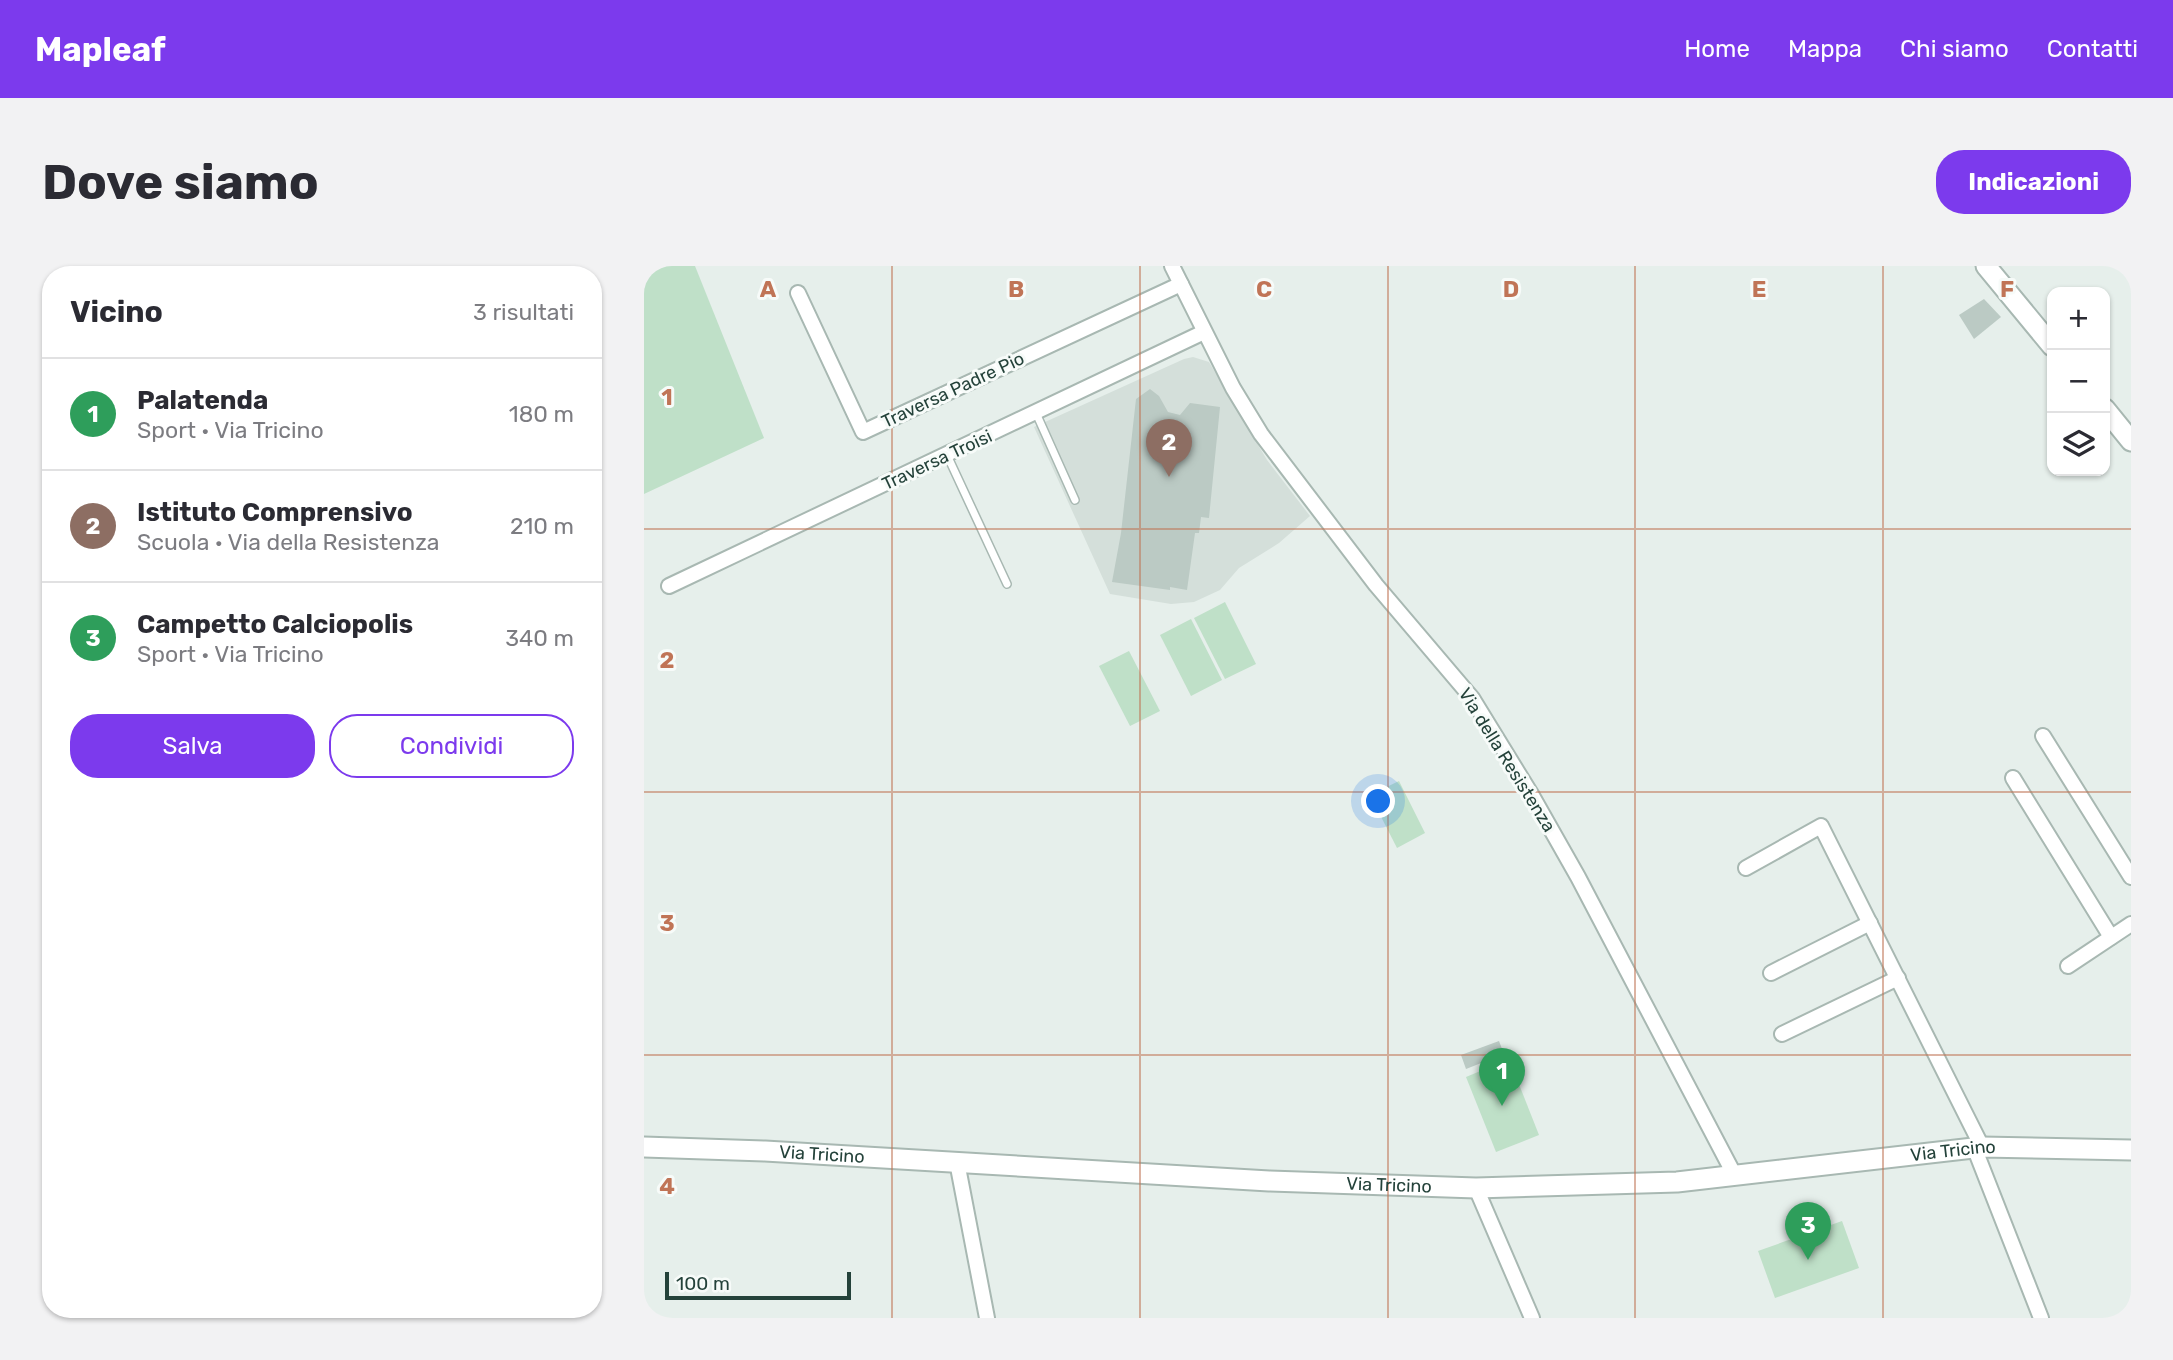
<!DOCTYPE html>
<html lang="it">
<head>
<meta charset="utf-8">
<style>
  body { margin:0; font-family:Rubik,sans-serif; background:#f2f2f3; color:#2b2b33 }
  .controls { position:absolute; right:21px; top:21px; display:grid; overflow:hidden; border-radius:14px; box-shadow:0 2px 5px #0004 }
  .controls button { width:63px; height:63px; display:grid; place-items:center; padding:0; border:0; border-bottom:2px solid #e1e1e2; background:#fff; color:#2b2b33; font:35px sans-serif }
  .scale { position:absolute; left:21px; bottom:18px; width:186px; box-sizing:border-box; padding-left:7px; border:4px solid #24423a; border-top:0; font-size:19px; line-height:24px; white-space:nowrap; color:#24423a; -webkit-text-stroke:5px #f7fbf9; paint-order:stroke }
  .you { position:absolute; left:735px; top:536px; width:24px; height:24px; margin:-18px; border:5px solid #fff; border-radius:50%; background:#1a73e8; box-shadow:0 0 0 10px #1a73e833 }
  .badge { display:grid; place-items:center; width:46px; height:46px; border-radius:50%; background:#7c3aed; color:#fff; font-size:23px; font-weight:700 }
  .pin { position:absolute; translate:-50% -58px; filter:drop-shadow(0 2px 4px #0008) }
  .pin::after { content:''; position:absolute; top:37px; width:24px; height:21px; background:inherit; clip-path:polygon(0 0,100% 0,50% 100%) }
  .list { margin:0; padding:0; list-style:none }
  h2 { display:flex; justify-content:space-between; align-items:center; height:91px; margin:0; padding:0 28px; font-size:30px }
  h2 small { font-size:23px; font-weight:400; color:#7c7c81 }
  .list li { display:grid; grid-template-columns:46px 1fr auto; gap:21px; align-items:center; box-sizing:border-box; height:112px; padding:0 28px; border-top:2px solid #e1e1e2 }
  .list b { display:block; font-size:26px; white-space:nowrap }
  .list p { margin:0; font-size:23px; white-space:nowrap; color:#7c7c81 }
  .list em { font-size:23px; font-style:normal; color:#7c7c81 }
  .actions { display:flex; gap:14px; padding:21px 28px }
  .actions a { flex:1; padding:16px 0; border:2px solid #7c3aed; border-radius:28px; text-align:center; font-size:24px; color:#7c3aed }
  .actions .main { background:#7c3aed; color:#fff }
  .icon { flex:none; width:38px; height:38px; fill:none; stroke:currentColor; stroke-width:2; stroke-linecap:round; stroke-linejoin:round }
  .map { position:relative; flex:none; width:1487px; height:1052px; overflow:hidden; border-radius:28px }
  header { display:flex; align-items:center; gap:42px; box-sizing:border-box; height:98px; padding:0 35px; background:#7c3aed; color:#fff }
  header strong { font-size:33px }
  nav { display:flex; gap:38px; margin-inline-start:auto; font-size:24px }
  .intro { display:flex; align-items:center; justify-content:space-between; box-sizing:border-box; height:168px; padding:0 42px }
  h1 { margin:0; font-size:49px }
  .button { padding:18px 32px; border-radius:28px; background:#7c3aed; color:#fff; font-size:24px; font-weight:700 }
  main { display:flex; gap:42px; padding:0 42px }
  aside { flex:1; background:#fff; border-radius:28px; box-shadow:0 2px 5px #0004 }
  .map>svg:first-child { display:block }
  .built { fill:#d4dfda }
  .green { fill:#bfe0c8 }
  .building { fill:#bbcac4 }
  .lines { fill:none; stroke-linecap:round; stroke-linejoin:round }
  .service-casing { stroke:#a8b8b2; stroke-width:10 }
  .minor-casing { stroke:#a8b8b2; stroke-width:18 }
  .tertiary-casing { stroke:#a8b8b2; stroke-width:23 }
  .service { stroke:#fff; stroke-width:7 }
  .minor { stroke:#fff; stroke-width:14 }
  .tertiary { stroke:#fff; stroke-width:19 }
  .grid { fill:none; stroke:#c07456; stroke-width:2; stroke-opacity:0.55 }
  .labels { text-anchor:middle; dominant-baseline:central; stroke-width:6; stroke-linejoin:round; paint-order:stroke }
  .street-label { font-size:18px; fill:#24423a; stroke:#f7fbf9 }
  .grid-label { font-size:23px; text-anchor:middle; font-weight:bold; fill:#c07456; stroke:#f7fbf9; stroke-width:6; stroke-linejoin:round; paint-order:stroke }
</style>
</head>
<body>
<header>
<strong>Mapleaf</strong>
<nav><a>Home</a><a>Mappa</a><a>Chi siamo</a><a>Contatti</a></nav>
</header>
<div class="intro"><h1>Dove siamo</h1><a class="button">Indicazioni</a></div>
<main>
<aside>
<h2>Vicino<small>3 risultati</small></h2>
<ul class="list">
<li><span class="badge" style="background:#2e9e5b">1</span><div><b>Palatenda</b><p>Sport · Via Tricino</p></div><em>180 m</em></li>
<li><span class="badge" style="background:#8d6e63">2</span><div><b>Istituto Comprensivo</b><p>Scuola · Via della Resistenza</p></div><em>210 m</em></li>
<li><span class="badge" style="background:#2e9e5b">3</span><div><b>Campetto Calciopolis</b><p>Sport · Via Tricino</p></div><em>340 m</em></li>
</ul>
<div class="actions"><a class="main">Salva</a><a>Condividi</a></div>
</aside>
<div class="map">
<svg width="1487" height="1052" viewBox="0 0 1487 1052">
  <rect width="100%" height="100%" fill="#e6efeb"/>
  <polygon class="built" points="549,91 565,96 623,194 666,250 635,277 595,302 576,324 550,336 527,338 466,328 390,161 540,93"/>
  <g class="green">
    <polygon points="0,0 51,0 120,172 0,228"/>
    <polygon points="581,336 612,398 581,413 550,352"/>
    <polygon points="547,353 578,414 547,430 516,369"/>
    <polygon points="485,385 516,445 486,460 455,400"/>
    <polygon points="755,515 781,567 753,582 726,529"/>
    <polygon points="865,793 895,869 852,886 822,811"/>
    <polygon points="1198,955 1215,1002 1131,1032 1114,985"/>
  </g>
  <g class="building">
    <polygon points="1340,33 1357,51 1330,73 1315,49"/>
    <polygon points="506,123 515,130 524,146 536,149 546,137 576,141 565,252 557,251 555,267 551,267 543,324 526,321 526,324 468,316 477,267 492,133"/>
    <polygon points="855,775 860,788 822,803 817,789"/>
  </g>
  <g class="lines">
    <defs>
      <g id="service">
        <polyline points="392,147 431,234"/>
        <polyline points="303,189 363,318"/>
      </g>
      <g id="minor">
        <polyline points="528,0 589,122 617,168 732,319 828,432 887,528 934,611 1091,910"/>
        <polyline points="154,27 219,166 537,18"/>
        <polyline points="25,320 560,66"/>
        <polyline points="1399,470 1487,611"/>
        <polyline points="1369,512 1467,671"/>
        <polyline points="1102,602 1177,560 1338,881"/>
        <polyline points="1424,700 1487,658"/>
        <polyline points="1127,707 1226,657"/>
        <polyline points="1138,768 1254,712"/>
        <polyline points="1330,881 1397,1052"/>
        <polyline points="313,896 343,1052"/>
        <polyline points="832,922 888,1052"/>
      </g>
      <g id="tertiary">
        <polyline points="1342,0 1408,80"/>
        <polyline points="1461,143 1487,175"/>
        <path id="s1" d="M0,881L121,885L625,915L832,922L1033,916L1338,881L1487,884"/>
      </g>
    </defs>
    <use href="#service" class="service-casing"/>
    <use href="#minor" class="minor-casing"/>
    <use href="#tertiary" class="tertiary-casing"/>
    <use href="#service" class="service"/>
    <use href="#minor" class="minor"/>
    <use href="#tertiary" class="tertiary"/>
  </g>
  <path class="grid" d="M248,0V1052M496,0V1052M744,0V1052M991,0V1052M1239,0V1052M0,263H1487M0,526H1487M0,789H1487"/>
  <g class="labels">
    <g class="street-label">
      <text transform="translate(309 124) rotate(-25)">Traversa Padre Pio</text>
      <text transform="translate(293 194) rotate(-25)">Traversa Troisi</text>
      <text transform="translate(863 494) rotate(58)">Via della Resistenza</text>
      <text stroke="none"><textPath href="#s1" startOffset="1312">Via Tricino</textPath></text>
      <text stroke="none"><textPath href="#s1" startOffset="178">Via Tricino</textPath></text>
      <text stroke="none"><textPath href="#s1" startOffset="746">Via Tricino</textPath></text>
    </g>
  </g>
  <g class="grid-label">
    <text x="124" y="31">A</text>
    <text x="372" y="31">B</text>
    <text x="620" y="31">C</text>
    <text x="867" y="31">D</text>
    <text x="1115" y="31">E</text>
    <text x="1363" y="31">F</text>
    <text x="23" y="139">1</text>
    <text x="23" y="402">2</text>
    <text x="23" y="665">3</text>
    <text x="23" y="928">4</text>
  </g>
</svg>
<div class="controls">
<button>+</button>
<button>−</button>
<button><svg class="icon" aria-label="layers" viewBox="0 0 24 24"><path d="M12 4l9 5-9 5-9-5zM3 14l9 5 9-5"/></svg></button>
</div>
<div class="scale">100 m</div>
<div class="you"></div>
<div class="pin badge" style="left:858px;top:840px;background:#2e9e5b">1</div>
<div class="pin badge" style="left:525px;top:211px;background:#8d6e63">2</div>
<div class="pin badge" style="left:1164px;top:994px;background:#2e9e5b">3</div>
</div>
</main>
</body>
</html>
